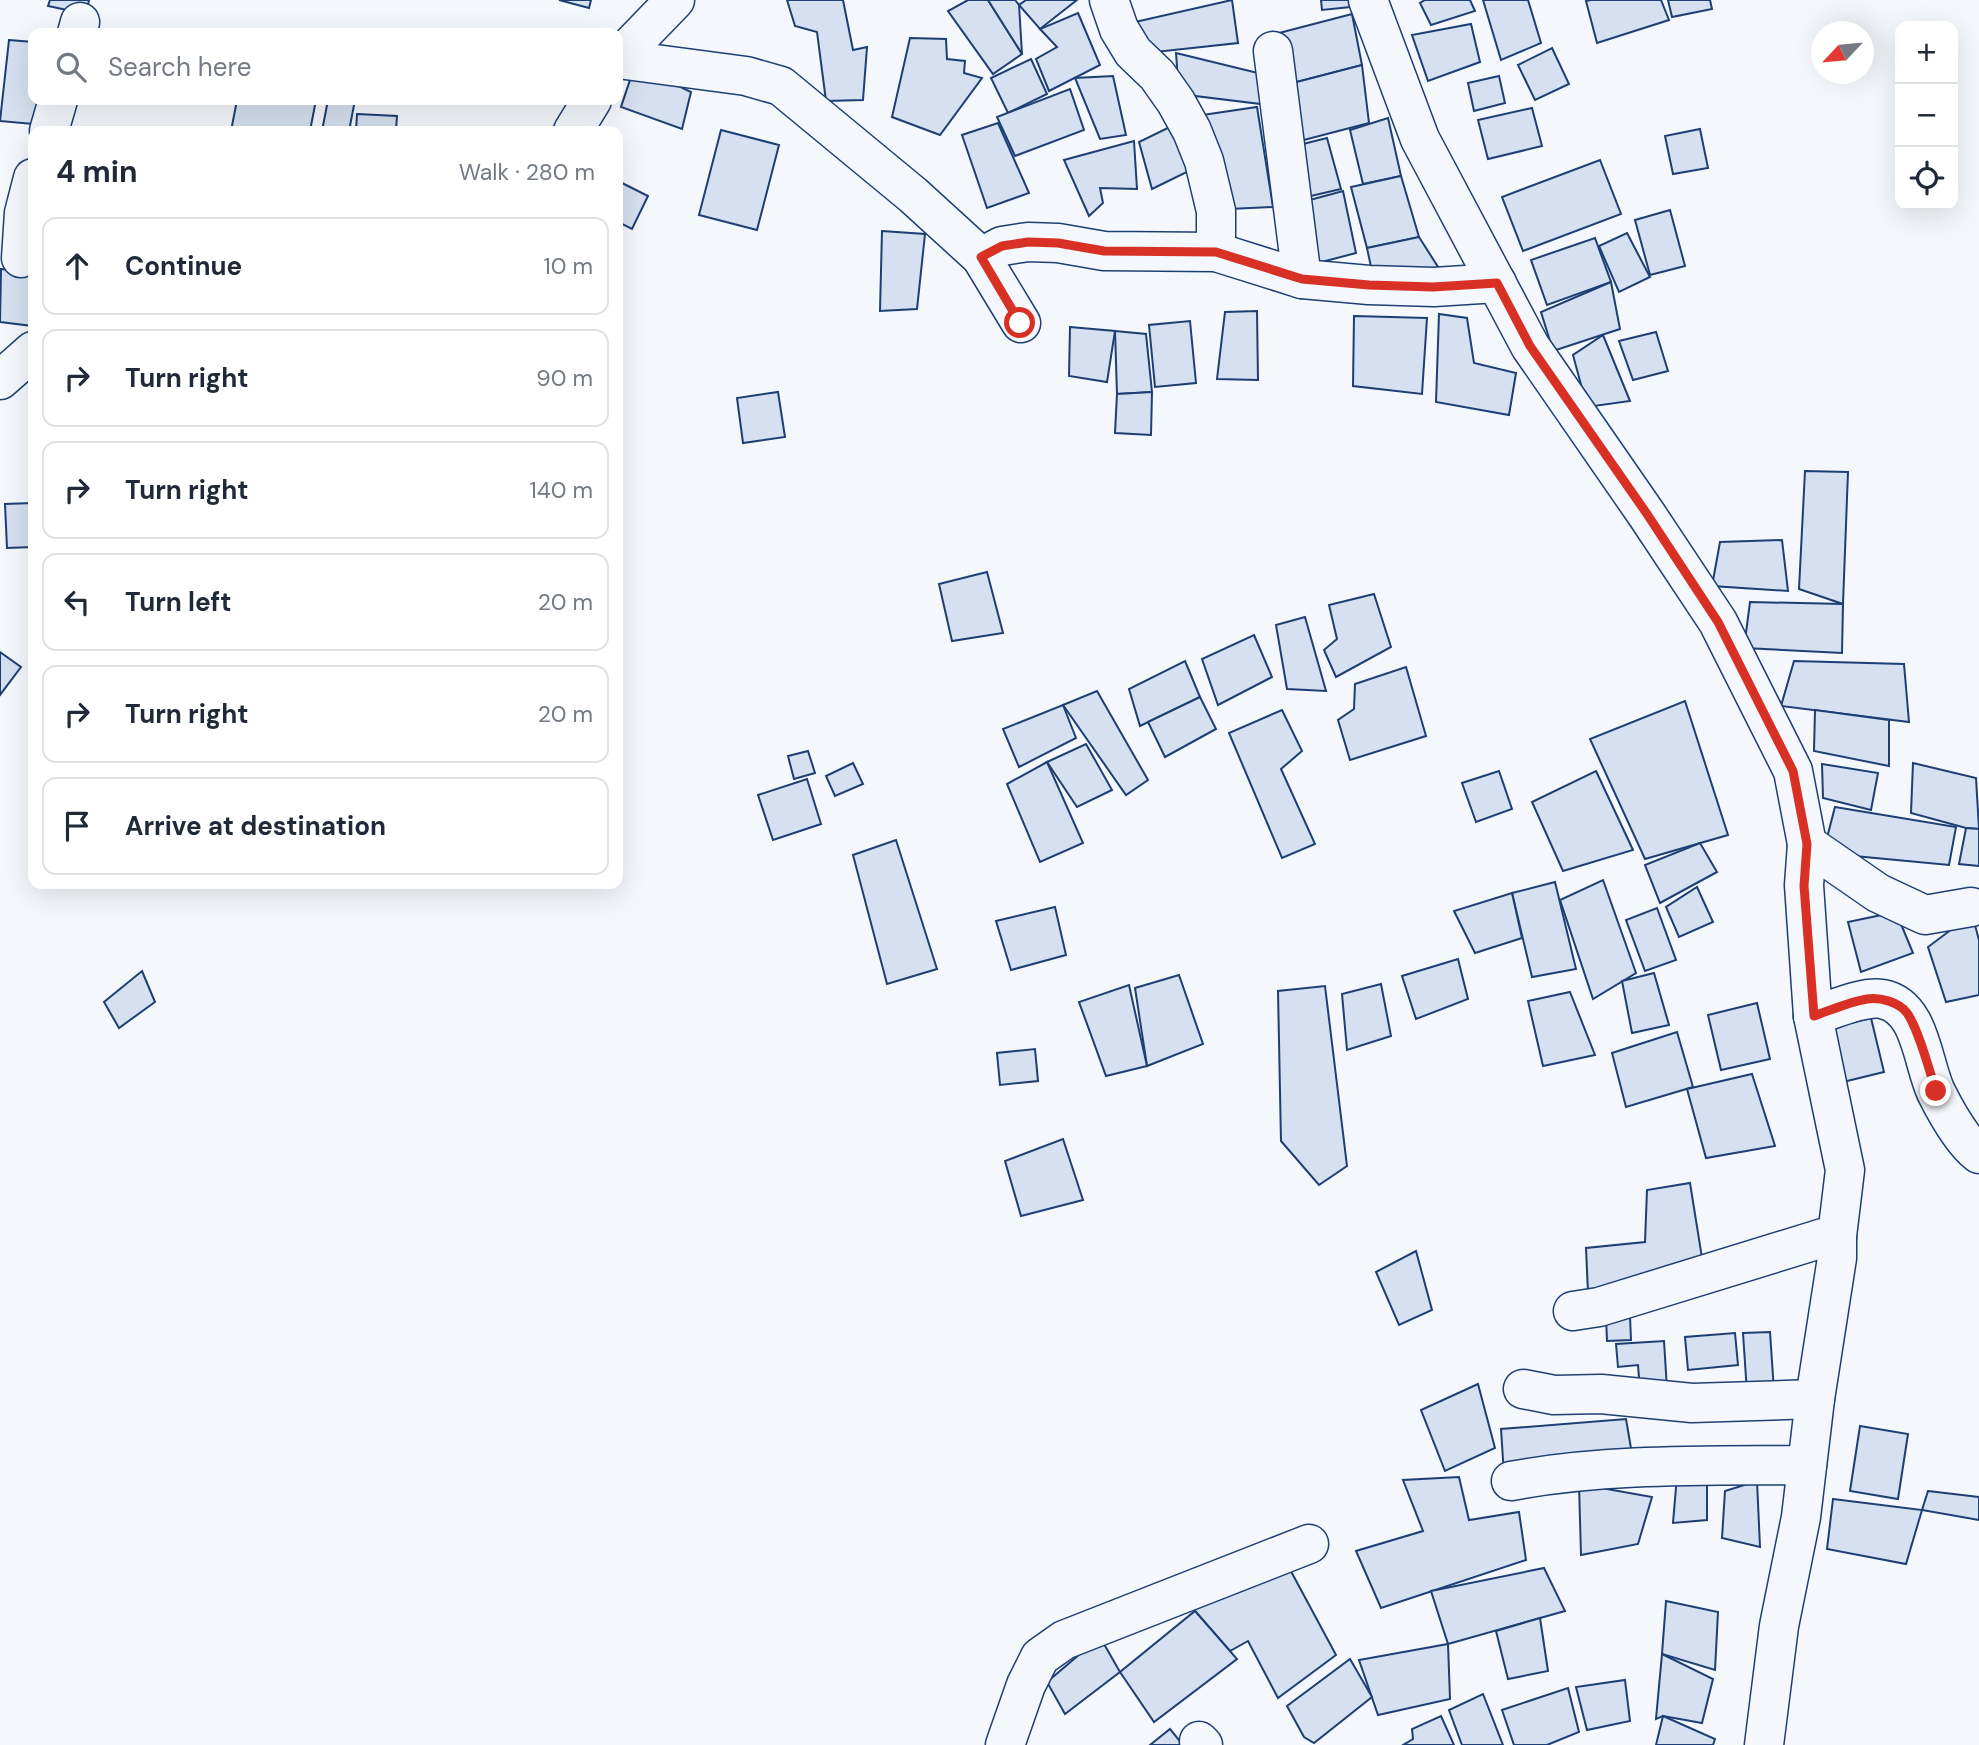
<!DOCTYPE html>
<html lang="en">
<head>
<meta charset="utf-8">
<style>
  body { margin:0; font-family:"DM Sans",sans-serif; background:#f6f6f7; color:#1f2937 }
  .controls { position:absolute; right:21px; top:21px; display:grid; overflow:hidden; border-radius:14px; box-shadow:0 7px 28px #0002 }
  .controls button { width:63px; height:63px; display:grid; place-items:center; padding:0; border:0; border-bottom:2px solid #e0e1e3; background:#fff; color:#1f2937; font:35px sans-serif }
  .compass { position:absolute; left:1811px; top:21px; width:63px; height:63px; border-radius:50%; background:#fff; box-shadow:0 7px 28px #0002; rotate:244deg }
  .stop { position:absolute; width:21px; height:21px; margin:-16px; border:5px solid #d93025; border-radius:50%; background:#fff }
  .stop.end { background:#d93025; border-color:#fff; box-shadow:0 2px 7px #0008 }
  .list { margin:0; padding:0; list-style:none }
  h2 { display:flex; justify-content:space-between; align-items:center; height:91px; margin:0; padding:0 28px; font-size:30px }
  h2 small { font-size:23px; font-weight:400; color:#747a83 }
  .list li { display:grid; grid-template-columns:46px 1fr auto; gap:21px; align-items:center; box-sizing:border-box; height:98px; margin:0 14px 14px; padding:0 14px; border:2px solid #e0e1e3; border-radius:14px }
  .list b { display:block; font-size:26px; white-space:nowrap }
  .list em { font-size:23px; font-style:normal; color:#747a83 }
  .icon { flex:none; width:38px; height:38px; fill:none; stroke:currentColor; stroke-width:2; stroke-linecap:round; stroke-linejoin:round }
  .map { position:relative; flex:none; width:1979px; height:1745px; overflow:hidden }
  .search { position:absolute; background:#fff; box-shadow:0 7px 28px #0002; left:28px; top:28px; width:595px; height:77px; display:flex; align-items:center; gap:18px; box-sizing:border-box; padding:0 24px; border-radius:14px; color:#747a83; font-size:26px }
  .panel { position:absolute; background:#fff; box-shadow:0 7px 28px #0002; left:28px; top:126px; width:595px; height:763px; border-radius:14px }
  .map>svg:first-child { display:block }
  .building { fill:#d5e0f0; stroke:#1d3f73; stroke-width:2 }
  .lines { fill:none; stroke-linecap:round; stroke-linejoin:round }
  .minor-casing { stroke:#1d3f73; stroke-width:41 }
  .minor { stroke:#f4f7fb; stroke-width:38 }
  .route { stroke:#d93025; stroke-width:9 }
</style>
</head>
<body>
<div class="map">
<svg width="1979" height="1745" viewBox="0 0 1979 1745">
  <rect width="100%" height="100%" fill="#f4f7fb"/>
  <g class="building">
    <polygon points="50,0 89,0 86,14 48,6"/>
    <polygon points="559,0 591,0 589,8"/>
    <polygon points="787,0 843,0 853,50 867,47 863,100 826,101 817,32 795,26"/>
    <polygon points="968,0 988,0 1022,54 993,74 948,11"/>
    <polygon points="988,0 1015,0 1019,5 1022,54"/>
    <polygon points="1026,0 1077,0 1040,29 1019,5"/>
    <polygon points="1232,0 1238,43 1137,54 1135,22"/>
    <polygon points="1321,0 1359,0 1360,6 1322,10"/>
    <polygon points="1425,0 1470,0 1475,11 1431,25 1420,3"/>
    <polygon points="1483,0 1528,0 1541,43 1501,60"/>
    <polygon points="1591,0 1661,0 1669,20 1597,43 1586,1"/>
    <polygon points="1668,0 1710,0 1712,9 1672,17"/>
    <polygon points="1078,13 1100,65 1049,91 1036,59 1057,47 1040,29"/>
    <polygon points="1352,14 1362,65 1289,84 1279,33"/>
    <polygon points="1471,24 1480,62 1428,81 1412,35"/>
    <polygon points="910,38 946,39 947,59 965,61 964,73 982,78 940,135 892,117"/>
    <polygon points="9,40 33,42 33,100 46,100 44,125 0,121"/>
    <polygon points="1552,48 1569,84 1535,100 1518,65"/>
    <polygon points="1176,53 1258,73 1261,104 1179,94"/>
    <polygon points="1031,59 1047,94 1008,113 991,78"/>
    <polygon points="635,65 691,92 682,129 621,107"/>
    <polygon points="1362,65 1369,123 1300,141 1289,84"/>
    <polygon points="1113,76 1126,135 1100,139 1075,78"/>
    <polygon points="1499,76 1505,103 1474,111 1468,83"/>
    <polygon points="1070,89 1084,130 1015,156 997,117"/>
    <polygon points="237,100 316,100 310,131 231,131"/>
    <polygon points="328,100 355,100 349,131 322,131"/>
    <polygon points="1257,107 1273,207 1229,209 1189,117"/>
    <polygon points="1532,108 1542,146 1488,159 1478,120"/>
    <polygon points="357,114 397,116 396,131 356,131"/>
    <polygon points="1388,118 1401,176 1363,184 1350,130"/>
    <polygon points="998,123 1029,193 987,208 962,135"/>
    <polygon points="1178,123 1195,168 1152,189 1139,142"/>
    <polygon points="1700,129 1708,168 1673,174 1665,136"/>
    <polygon points="721,130 779,145 757,230 699,215"/>
    <polygon points="1327,138 1341,189 1298,199 1287,148"/>
    <polygon points="1134,141 1137,189 1100,188 1103,203 1089,216 1064,160"/>
    <polygon points="1600,160 1621,214 1523,251 1502,197"/>
    <polygon points="1401,176 1419,237 1367,248 1351,187"/>
    <polygon points="618,181 648,196 632,229 618,222"/>
    <polygon points="1343,191 1356,253 1314,264 1295,204"/>
    <polygon points="1670,210 1685,266 1650,275 1635,220"/>
    <polygon points="882,231 925,234 917,309 880,311"/>
    <polygon points="1627,233 1650,277 1619,292 1599,246"/>
    <polygon points="1419,237 1440,270 1374,281 1367,248"/>
    <polygon points="1595,238 1611,282 1547,305 1531,260"/>
    <polygon points="1,269 33,272 33,326 0,322"/>
    <polygon points="1611,282 1620,329 1553,351 1541,312"/>
    <polygon points="1257,311 1258,380 1217,379 1225,312"/>
    <polygon points="1439,314 1467,318 1474,363 1516,373 1509,415 1436,402"/>
    <polygon points="1354,316 1427,318 1422,394 1353,386"/>
    <polygon points="1190,321 1196,383 1155,387 1149,325"/>
    <polygon points="1070,327 1115,331 1107,382 1069,376"/>
    <polygon points="1115,331 1146,334 1152,392 1117,394"/>
    <polygon points="1656,332 1668,371 1633,380 1619,341"/>
    <polygon points="1603,335 1630,401 1587,407 1573,355"/>
    <polygon points="778,392 785,437 743,443 737,398"/>
    <polygon points="1152,392 1151,435 1115,433 1117,394"/>
    <polygon points="1805,471 1848,472 1843,604 1799,589"/>
    <polygon points="33,503 33,547 7,548 5,504"/>
    <polygon points="1782,540 1788,591 1712,586 1720,542"/>
    <polygon points="987,572 1003,633 952,641 939,584"/>
    <polygon points="1374,594 1391,647 1336,677 1324,650 1337,639 1329,605"/>
    <polygon points="1750,602 1843,604 1842,653 1744,648"/>
    <polygon points="1305,617 1326,691 1287,689 1276,625"/>
    <polygon points="1254,635 1272,677 1218,705 1202,659"/>
    <polygon points="0,652 21,667 0,695"/>
    <polygon points="1185,661 1200,697 1140,726 1129,689"/>
    <polygon points="1794,661 1904,664 1909,722 1781,706"/>
    <polygon points="1406,667 1426,736 1350,760 1338,720 1354,709 1355,684"/>
    <polygon points="1097,691 1148,780 1126,795 1063,705"/>
    <polygon points="1200,697 1216,729 1165,757 1148,722"/>
    <polygon points="1685,701 1728,835 1645,859 1590,739"/>
    <polygon points="1063,705 1076,738 1019,767 1003,729"/>
    <polygon points="1282,710 1302,751 1281,769 1315,844 1282,858 1229,733"/>
    <polygon points="1815,710 1889,720 1889,766 1814,751"/>
    <polygon points="1086,744 1112,790 1077,807 1047,762"/>
    <polygon points="808,751 815,773 794,779 788,756"/>
    <polygon points="1047,762 1083,843 1040,862 1007,784"/>
    <polygon points="853,763 863,784 835,796 826,776"/>
    <polygon points="1913,763 1976,778 1979,829 1966,828 1911,813"/>
    <polygon points="1822,764 1878,773 1871,810 1823,798"/>
    <polygon points="1499,771 1512,809 1476,822 1462,783"/>
    <polygon points="1596,771 1633,850 1563,871 1532,802"/>
    <polygon points="807,779 821,824 773,840 758,795"/>
    <polygon points="1835,807 1956,827 1949,865 1823,853"/>
    <polygon points="1966,828 1979,829 1979,866 1959,864"/>
    <polygon points="896,840 937,969 887,984 853,855"/>
    <polygon points="1700,843 1717,872 1660,903 1645,865"/>
    <polygon points="1603,880 1636,973 1593,999 1560,900"/>
    <polygon points="1555,882 1576,969 1532,977 1512,893"/>
    <polygon points="1697,887 1713,922 1679,937 1666,907"/>
    <polygon points="1512,893 1522,938 1475,953 1454,911"/>
    <polygon points="1055,907 1066,955 1011,970 996,921"/>
    <polygon points="1657,908 1676,960 1645,971 1626,920"/>
    <polygon points="1896,912 1913,953 1861,972 1848,922"/>
    <polygon points="1972,914 1979,940 1979,995 1946,1002 1928,947"/>
    <polygon points="1458,959 1468,999 1416,1019 1402,976"/>
    <polygon points="142,971 155,1002 119,1028 104,1002"/>
    <polygon points="1654,973 1669,1025 1632,1033 1622,981"/>
    <polygon points="1179,975 1203,1044 1147,1066 1135,988"/>
    <polygon points="1381,984 1391,1036 1347,1050 1342,994"/>
    <polygon points="1129,985 1147,1066 1106,1076 1079,1002"/>
    <polygon points="1325,986 1347,1166 1319,1185 1281,1141 1278,991"/>
    <polygon points="1570,992 1595,1055 1543,1066 1528,1001"/>
    <polygon points="1757,1003 1770,1059 1721,1070 1708,1015"/>
    <polygon points="1871,1018 1884,1072 1839,1083 1826,1029"/>
    <polygon points="1677,1032 1693,1087 1626,1107 1612,1053"/>
    <polygon points="1035,1049 1038,1081 1000,1085 997,1053"/>
    <polygon points="1752,1074 1775,1146 1706,1158 1687,1089"/>
    <polygon points="1063,1139 1083,1200 1021,1216 1005,1161"/>
    <polygon points="1690,1183 1703,1264 1588,1293 1586,1248 1645,1242 1647,1190"/>
    <polygon points="1416,1251 1432,1310 1399,1325 1376,1272"/>
    <polygon points="1630,1316 1631,1340 1607,1341 1606,1317"/>
    <polygon points="1770,1332 1774,1391 1747,1393 1743,1333"/>
    <polygon points="1735,1333 1738,1365 1688,1370 1685,1337"/>
    <polygon points="1664,1341 1667,1389 1640,1391 1638,1365 1618,1367 1616,1344"/>
    <polygon points="1478,1384 1495,1448 1445,1471 1421,1410"/>
    <polygon points="1626,1419 1633,1460 1504,1475 1501,1429"/>
    <polygon points="1860,1426 1908,1434 1898,1499 1850,1491"/>
    <polygon points="1677,1476 1707,1481 1707,1520 1673,1523"/>
    <polygon points="1459,1477 1469,1520 1519,1512 1526,1560 1381,1608 1356,1551 1423,1531 1403,1480"/>
    <polygon points="1757,1481 1760,1547 1722,1538 1725,1491"/>
    <polygon points="1579,1484 1652,1497 1638,1544 1581,1555"/>
    <polygon points="1928,1491 1979,1497 1979,1520 1922,1510"/>
    <polygon points="1833,1499 1922,1510 1906,1564 1827,1549"/>
    <polygon points="1286,1562 1336,1655 1278,1698 1248,1641 1230,1651 1195,1611 1193,1598"/>
    <polygon points="1544,1568 1565,1611 1448,1644 1431,1591"/>
    <polygon points="1666,1601 1718,1612 1715,1670 1662,1654"/>
    <polygon points="1195,1611 1237,1659 1154,1722 1120,1672"/>
    <polygon points="1540,1618 1548,1671 1508,1679 1496,1631"/>
    <polygon points="1100,1637 1120,1672 1065,1714 1047,1682"/>
    <polygon points="1448,1644 1450,1699 1378,1715 1359,1660"/>
    <polygon points="1662,1654 1713,1679 1702,1723 1663,1716 1656,1719"/>
    <polygon points="1350,1659 1372,1697 1314,1743 1304,1737 1287,1706"/>
    <polygon points="1625,1680 1630,1721 1587,1730 1576,1687"/>
    <polygon points="1568,1688 1579,1732 1547,1745 1514,1745 1502,1710"/>
    <polygon points="1483,1694 1503,1745 1462,1745 1449,1710"/>
    <polygon points="1441,1716 1454,1745 1403,1745 1413,1739 1412,1729"/>
    <polygon points="1663,1716 1715,1739 1713,1745 1656,1745"/>
    <polygon points="1170,1729 1183,1745 1150,1745"/>
  </g>
  <g class="lines">
    <defs>
      <g id="minor">
        <polyline points="1109,0 1119,29 1133,52 1157,75 1176,102 1192,131 1204,161 1216,211 1216,252"/>
        <polyline points="1368,0 1420,139 1530,346 1647,515 1718,622 1793,771 1807,844 1804,885 1813,1016 1845,1170 1837,1236 1837,1258 1815,1399 1801,1517 1779,1626 1764,1745"/>
        <polyline points="77,33 80,22"/>
        <polyline points="1273,51 1302,279"/>
        <polyline points="618,59 746,76 781,86 913,195 981,257 1021,323"/>
        <polyline points="618,59 675,0"/>
        <polyline points="49,131 58,100"/>
        <polyline points="573,131 592,100"/>
        <polyline points="981,257 1002,246 1028,242 1058,243 1104,251 1216,252 1302,279 1369,285 1434,287 1497,283"/>
        <polyline points="21,258 24,213 33,178"/>
        <polyline points="0,380 33,351"/>
        <polyline points="1807,844 1878,893 1925,915 1971,907"/>
        <path d="M1813,1016C1833,1010 1862,996 1882,999C1921,1006 1922,1062 1936,1092C1946,1112 1962,1141 1979,1154"/>
        <polyline points="1573,1311 1599,1307 1823,1238 1837,1236"/>
        <polyline points="1523,1389 1554,1395 1601,1394 1692,1403 1815,1399"/>
        <path d="M1511,1481C1608,1463 1709,1466 1807,1465"/>
        <polyline points="1199,1741 1203,1745"/>
        <polyline points="1005,1745 1026,1685 1040,1657 1064,1640 1309,1544"/>
      </g>
    </defs>
    <use href="#minor" class="minor-casing"/>
    <use href="#minor" class="minor"/>
  </g>
  <g class="lines">
    <path class="route" d="M1020,323L981,257L1002,246L1028,242L1058,243L1104,251L1216,252L1302,279L1369,285L1433,287L1497,283L1530,346L1647,514L1718,622L1793,771L1807,844L1804,886L1814,1016C1831,1010 1849,1002 1867,999C1880,997 1899,1002 1907,1013C1919,1030 1929,1070 1936,1091"/>
  </g>
</svg>
<div class="controls">
<button>+</button>
<button>−</button>
<button><svg class="icon" aria-label="locate" viewBox="0 0 24 24"><circle cx="12" cy="12" r="6"/><path d="M12 2v4M12 18v4M2 12h4M18 12h4"/></svg></button>
</div>
<svg class="compass" viewBox="-18 -18 36 36"><path d="M0-13l5 13h-10z" fill="#e53935"/><path d="M0 13l5-13h-10z" fill="#747a83"/></svg>
<div class="stop" style="left:1020px;top:323px"></div>
<div class="stop end" style="left:1936px;top:1091px"></div>
<div class="search"><svg class="icon" aria-label="search" viewBox="0 0 24 24"><circle cx="10" cy="10" r="6"/><path d="M15 15l6 6"/></svg>Search here</div>
<section class="panel">
<h2>4 min<small>Walk · 280 m</small></h2>
<ul class="list">
<li><svg class="icon" aria-label="ahead" viewBox="0 0 24 24"><path d="M12 20V5M6 11l6-6 6 6"/></svg><div><b>Continue</b></div><em>10 m</em></li>
<li><svg class="icon" aria-label="right" viewBox="0 0 24 24"><path d="M7 20v-9h11M14 6l5 5-5 5"/></svg><div><b>Turn right</b></div><em>90 m</em></li>
<li><svg class="icon" aria-label="right" viewBox="0 0 24 24"><path d="M7 20v-9h11M14 6l5 5-5 5"/></svg><div><b>Turn right</b></div><em>140 m</em></li>
<li><svg class="icon" aria-label="left" viewBox="0 0 24 24"><path d="M17 20v-9H6M10 6l-5 5 5 5"/></svg><div><b>Turn left</b></div><em>20 m</em></li>
<li><svg class="icon" aria-label="right" viewBox="0 0 24 24"><path d="M7 20v-9h11M14 6l5 5-5 5"/></svg><div><b>Turn right</b></div><em>20 m</em></li>
<li><svg class="icon" aria-label="arrive" viewBox="0 0 24 24"><path d="M6 21V4h12l-3 4 3 4H6"/></svg><div><b>Arrive at destination</b></div></li>
</ul>
</section>
</div>
</body>
</html>
